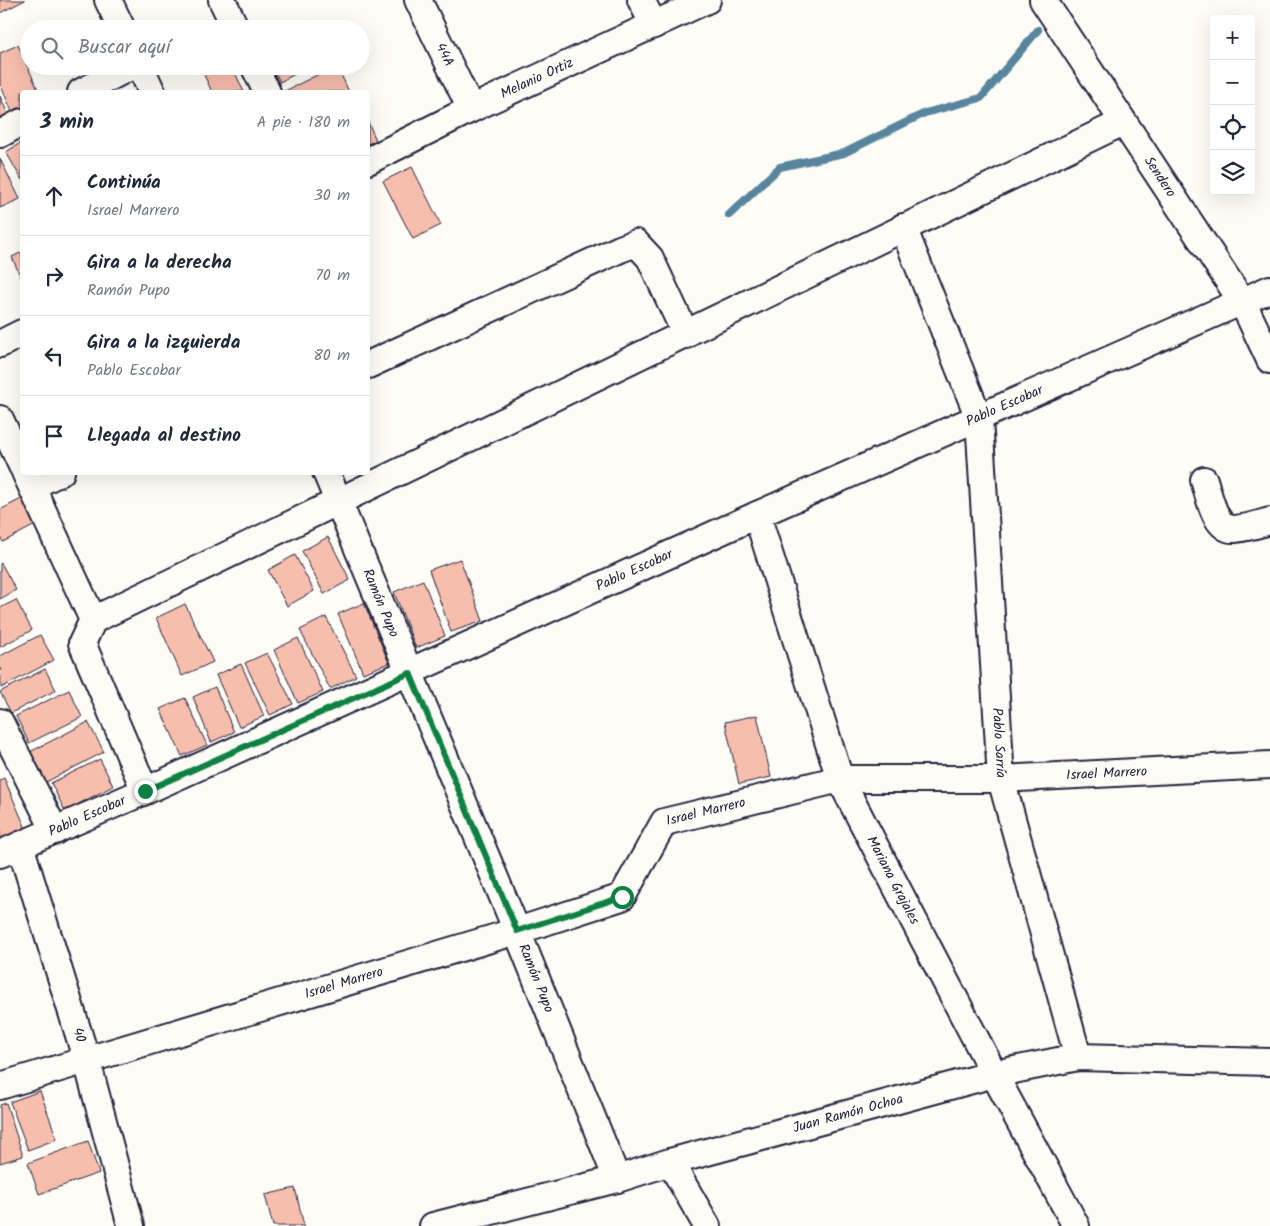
<!DOCTYPE html>
<html lang="es">
<head>
<meta charset="utf-8">
<style>
  body { margin:0; font-family:Kalam,sans-serif; background:#f6f6f7; color:#1f2937 }
  .controls { position:absolute; right:15px; top:15px; display:grid; overflow:hidden; border-radius:5px; box-shadow:0 5px 20px #0002 }
  .controls button { width:45px; height:45px; display:grid; place-items:center; padding:0; border:0; border-bottom:1px solid #e0e1e3; background:#fff; color:#1f2937; font:25px sans-serif }
  .stop { position:absolute; width:15px; height:15px; margin:-11px; border:4px solid #0b8043; border-radius:50%; background:#fff }
  .stop.end { background:#0b8043; border-color:#fff; box-shadow:0 1px 5px #0008 }
  .list { margin:0; padding:0; list-style:none }
  h2 { display:flex; justify-content:space-between; align-items:center; height:65px; margin:0; padding:0 20px; font-size:21px }
  h2 small { font-size:16px; font-weight:400; color:#747a83 }
  .list li { display:grid; grid-template-columns:32px 1fr auto; gap:15px; align-items:center; box-sizing:border-box; height:80px; padding:0 20px; border-top:1px solid #e0e1e3 }
  .list b { display:block; font-size:19px; white-space:nowrap }
  .list p { margin:0; font-size:16px; white-space:nowrap; color:#747a83 }
  .list em { font-size:16px; font-style:normal; color:#747a83 }
  .icon { flex:none; width:28px; height:28px; fill:none; stroke:currentColor; stroke-width:2; stroke-linecap:round; stroke-linejoin:round }
  .map { position:relative; flex:none; width:1270px; height:1226px; overflow:hidden }
  .search { position:absolute; background:#fff; box-shadow:0 5px 20px #0002; left:20px; top:20px; width:350px; height:55px; display:flex; align-items:center; gap:12px; box-sizing:border-box; padding:0 18px; border-radius:28px; color:#747a83; font-size:19px }
  .panel { position:absolute; background:#fff; box-shadow:0 5px 20px #0002; left:20px; top:90px; width:350px; height:385px; border-radius:5px }
  .map>svg:first-child { display:block }
  .lines { fill:none; stroke-linecap:round; stroke-linejoin:round }
  .stream { stroke:#59859d; stroke-width:8 }
  .building { fill:#f7beae; stroke:#22223b }
  .minor-casing { stroke:#22223b; stroke-width:30 }
  .minor { stroke:#fdfcf7; stroke-width:26 }
  .route { stroke:#0b8043; stroke-width:6 }
  .labels { text-anchor:middle; dominant-baseline:central; stroke-width:4; stroke-linejoin:round; paint-order:stroke }
  .street-label { font-size:14px; fill:#22223b; stroke:#fdfcf7 }
</style>
</head>
<body>
<div class="map">
<svg width="1270" height="1226" viewBox="0 0 1270 1226">
  <rect width="100%" height="100%" fill="#fdfcf7"/>
  <filter id="ink" filterUnits="userSpaceOnUse"><feTurbulence type="fractalNoise" baseFrequency=".02" numOctaves="2"/><feDisplacementMap in="SourceGraphic" scale="10" xChannelSelector="R" yChannelSelector="G"/><feConvolveMatrix kernelMatrix="1 2 1 2 8 2 1 2 1" color-interpolation-filters="sRGB"/></filter>
  <g filter="url(#ink)">
    <g class="lines">
      <polyline class="stream" points="729,215 780,167 844,153 925,113 981,98 1038,30"/>
    </g>
    <g class="building">
      <polygon points="0,0 25,0 0,13"/>
      <polygon points="314,21 318,29 300,29"/>
      <polygon points="18,45 39,92 22,92 22,112 14,116 0,84 0,53"/>
      <polygon points="200,66 232,66 244,92 212,92"/>
      <polygon points="272,66 310,66 280,82"/>
      <polygon points="335,66 337,66 349,92 283,92"/>
      <polygon points="0,96 10,119 0,123"/>
      <polygon points="368,122 376,140 368,144"/>
      <polygon points="22,142 22,180 6,152"/>
      <polygon points="0,159 20,199 0,208"/>
      <polygon points="412,167 441,225 413,239 383,181"/>
      <polygon points="22,252 22,280 12,257"/>
      <polygon points="25,497 39,523 3,542 0,537 0,510"/>
      <polygon points="328,537 350,580 324,594 302,551"/>
      <polygon points="295,555 314,591 287,606 268,570"/>
      <polygon points="460,559 483,621 451,632 429,570"/>
      <polygon points="1,563 16,590 0,599 0,564"/>
      <polygon points="423,580 445,636 416,648 394,592"/>
      <polygon points="16,600 32,630 0,647 0,608"/>
      <polygon points="364,603 389,663 363,673 338,614"/>
      <polygon points="185,604 213,662 182,676 156,618"/>
      <polygon points="326,617 356,676 330,689 300,630"/>
      <polygon points="40,635 54,660 1,688 0,656"/>
      <polygon points="298,638 323,692 298,703 274,650"/>
      <polygon points="267,653 293,704 270,715 245,663"/>
      <polygon points="241,664 264,716 239,727 216,675"/>
      <polygon points="45,669 56,690 11,713 0,692"/>
      <polygon points="215,687 234,732 211,742 193,697"/>
      <polygon points="69,690 82,717 29,743 16,716"/>
      <polygon points="185,698 207,745 182,756 160,709"/>
      <polygon points="757,715 771,777 739,784 725,722"/>
      <polygon points="88,722 104,752 46,782 30,752"/>
      <polygon points="100,759 113,786 65,811 51,783"/>
      <polygon points="4,778 26,829 0,841 0,780"/>
      <polygon points="40,1091 57,1139 28,1150 10,1102"/>
      <polygon points="6,1103 23,1156 0,1163 0,1105"/>
      <polygon points="88,1141 99,1173 39,1194 28,1163"/>
      <polygon points="295,1188 304,1226 273,1226 265,1195"/>
    </g>
    <g class="lines">
      <defs>
        <g id="minor">
          <polyline points="108,0 122,29"/>
          <polyline points="222,0 236,29"/>
          <path id="s1" d="M418,0L471,109"/>
          <polyline points="641,0 654,25"/>
          <path id="s2" d="M1043,0L1243,303L1270,360"/>
          <polyline points="140,66 152,92"/>
          <polyline points="254,66 267,92"/>
          <polyline points="81,92 132,66"/>
          <polyline points="0,134 22,122"/>
          <path id="s3" d="M368,161L471,109L707,0"/>
          <path id="s4" d="M903,227L979,418L1001,779L1078,1057"/>
          <polyline points="0,344 22,333"/>
          <polyline points="368,365 620,249 636,243 650,258 686,335"/>
          <polyline points="0,419 22,466"/>
          <polyline points="25,472 93,620"/>
          <path id="s5" d="M326,472L517,931L617,1179"/>
          <path d="M1204,480C1209,495 1215,531 1235,529C1247,528 1259,524 1270,521"/>
          <polyline points="32,486 61,472"/>
          <path id="s6" d="M757,515L840,779L994,1074L1076,1226"/>
          <polyline points="0,722 55,831"/>
          <polyline points="145,791 82,643 93,620 1123,122"/>
          <path id="s7" d="M20,845L87,1061L131,1226"/>
          <path id="s8" d="M0,854L145,791L757,515L1270,289"/>
          <path id="s9" d="M0,1086L517,931L622,897L664,822L840,779H1001L1270,765"/>
          <polyline points="670,1162 707,1226"/>
          <path id="s10" d="M433,1226L617,1179L670,1162L994,1074L1078,1057L1270,1062"/>
        </g>
      </defs>
      <use href="#minor" class="minor-casing"/>
      <use href="#minor" class="minor"/>
    </g>
  </g>
  <g class="lines" filter="url(#ink)">
    <polyline class="route" points="145,791 410,673 517,931 622,897"/>
  </g>
  <g class="labels">
    <g class="street-label">
      <text stroke="none"><textPath href="#s1" startOffset="61">44A</textPath></text>
      <text stroke="none"><textPath href="#s3" startOffset="188">Melanio Ortiz</textPath></text>
      <text stroke="none"><textPath href="#s2" startOffset="212">Sendero</textPath></text>
      <text stroke="none"><textPath href="#s8" startOffset="1100">Pablo Escobar</textPath></text>
      <text stroke="none"><textPath href="#s8" startOffset="695">Pablo Escobar</textPath></text>
      <text stroke="none"><textPath href="#s5" startOffset="142">Ramón Pupo</textPath></text>
      <text stroke="none"><textPath href="#s4" startOffset="531">Pablo Sarría</textPath></text>
      <text stroke="none"><textPath href="#s9" startOffset="1184">Israel Marrero</textPath></text>
      <text stroke="none"><textPath href="#s9" startOffset="779">Israel Marrero</textPath></text>
      <text stroke="none"><textPath href="#s8" startOffset="95">Pablo Escobar</textPath></text>
      <text stroke="none"><textPath href="#s6" startOffset="391">Mariana Grajales</textPath></text>
      <text stroke="none"><textPath href="#s5" startOffset="548">Ramón Pupo</textPath></text>
      <text stroke="none"><textPath href="#s9" startOffset="359">Israel Marrero</textPath></text>
      <text stroke="none"><textPath href="#s7" startOffset="199">40</textPath></text>
      <text stroke="none"><textPath href="#s10" startOffset="430">Juan Ramón Ochoa</textPath></text>
    </g>
  </g>
</svg>
<div class="controls">
<button>+</button>
<button>−</button>
<button><svg class="icon" aria-label="locate" viewBox="0 0 24 24"><circle cx="12" cy="12" r="6"/><path d="M12 2v4M12 18v4M2 12h4M18 12h4"/></svg></button>
<button><svg class="icon" aria-label="layers" viewBox="0 0 24 24"><path d="M12 4l9 5-9 5-9-5zM3 14l9 5 9-5"/></svg></button>
</div>
<div class="stop" style="left:622px;top:897px"></div>
<div class="stop end" style="left:145px;top:791px"></div>
<div class="search"><svg class="icon" aria-label="search" viewBox="0 0 24 24"><circle cx="10" cy="10" r="6"/><path d="M15 15l6 6"/></svg>Buscar aquí</div>
<section class="panel">
<h2>3 min<small>A pie · 180 m</small></h2>
<ul class="list">
<li><svg class="icon" aria-label="ahead" viewBox="0 0 24 24"><path d="M12 20V5M6 11l6-6 6 6"/></svg><div><b>Continúa</b><p>Israel Marrero</p></div><em>30 m</em></li>
<li><svg class="icon" aria-label="right" viewBox="0 0 24 24"><path d="M7 20v-9h11M14 6l5 5-5 5"/></svg><div><b>Gira a la derecha</b><p>Ramón Pupo</p></div><em>70 m</em></li>
<li><svg class="icon" aria-label="left" viewBox="0 0 24 24"><path d="M17 20v-9H6M10 6l-5 5 5 5"/></svg><div><b>Gira a la izquierda</b><p>Pablo Escobar</p></div><em>80 m</em></li>
<li><svg class="icon" aria-label="arrive" viewBox="0 0 24 24"><path d="M6 21V4h12l-3 4 3 4H6"/></svg><div><b>Llegada al destino</b></div></li>
</ul>
</section>
</div>
</body>
</html>
